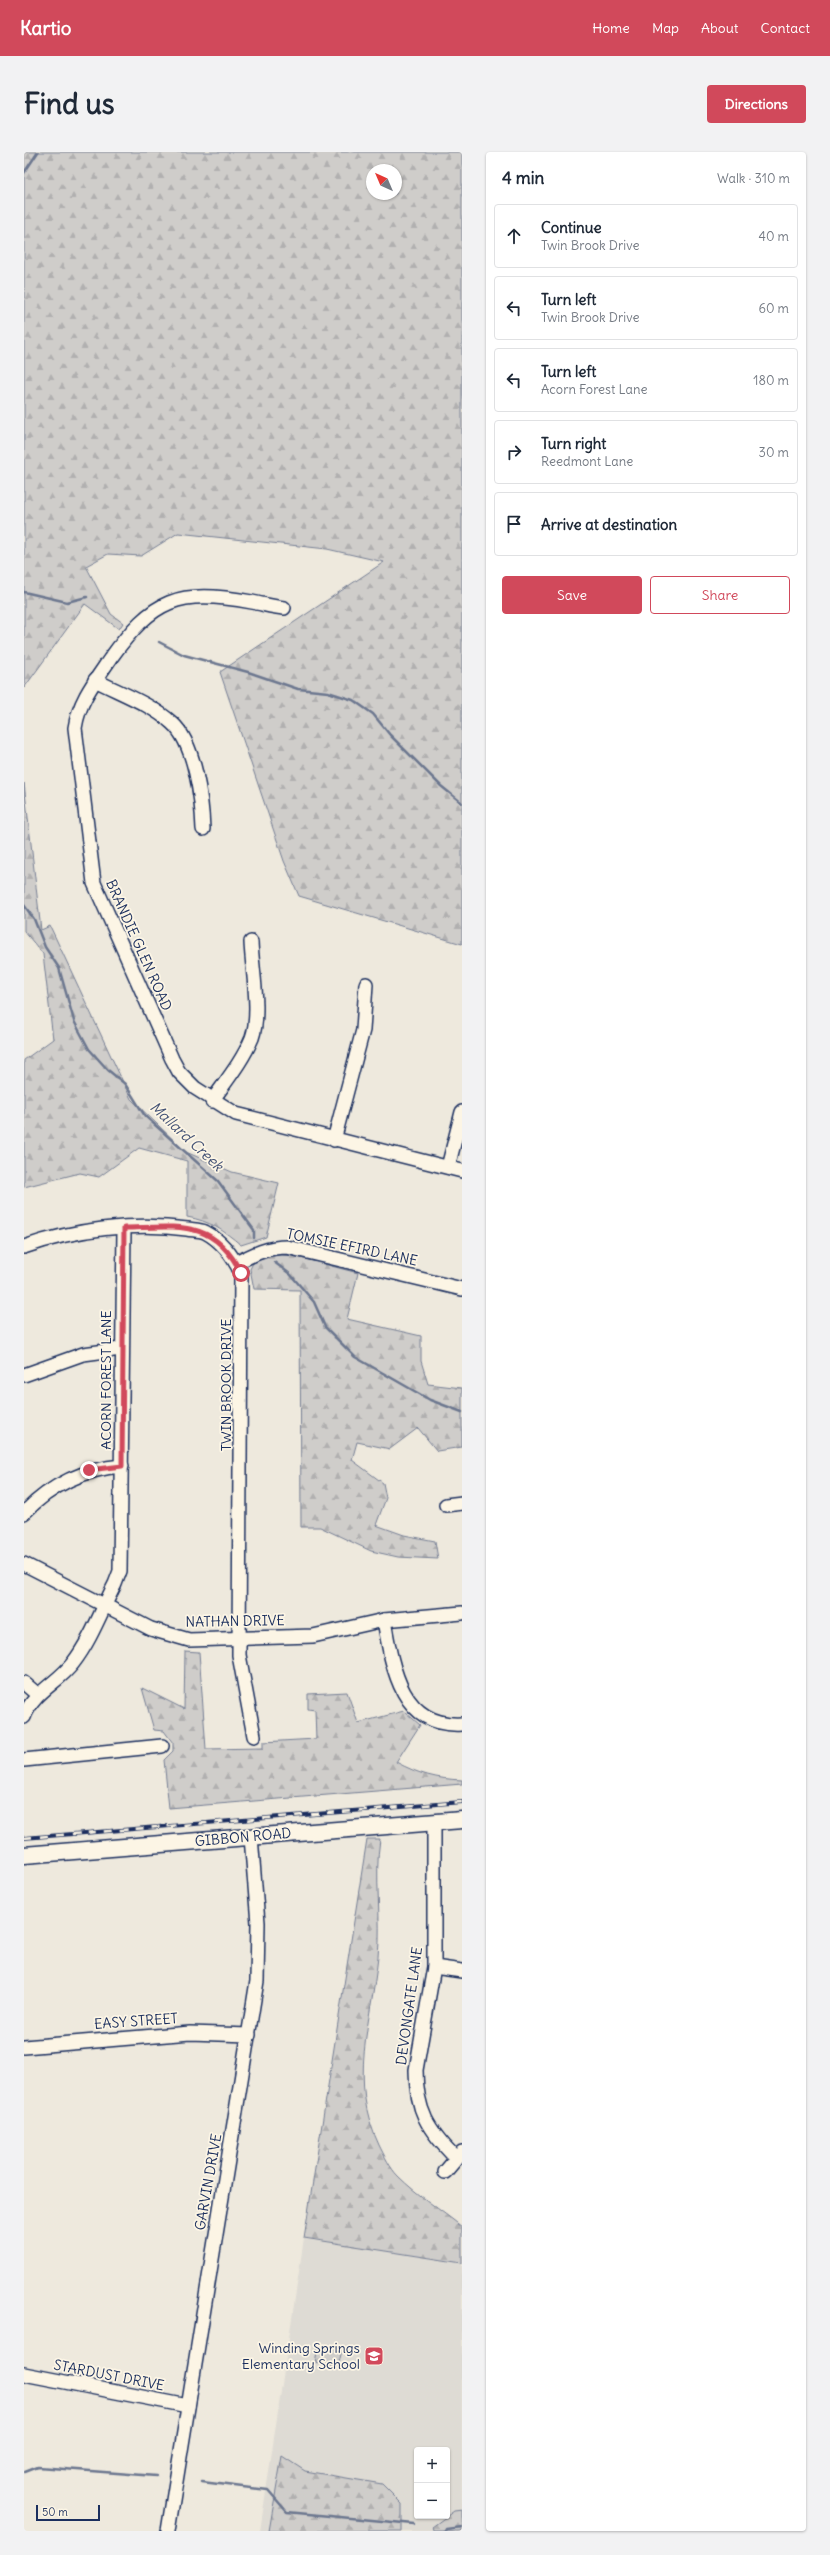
<!DOCTYPE html>
<html lang="en">
<head>
<meta charset="utf-8">
<style>
  body { margin:0; font-family:Delius,sans-serif; background:#f2f2f3; color:#1f2937 }
  .controls { position:absolute; right:12px; bottom:12px; display:grid; overflow:hidden; border-radius:4px; box-shadow:0 1px 3px #0004 }
  .controls button { width:36px; height:36px; display:grid; place-items:center; padding:0; border:0; border-bottom:1px solid #e0e1e3; background:#fff; color:#1f2937; font:20px sans-serif }
  .compass { position:absolute; left:342px; top:12px; width:36px; height:36px; border-radius:50%; background:#fff; box-shadow:0 1px 3px #0004; rotate:316deg }
  .scale { position:absolute; left:12px; bottom:10px; width:64px; box-sizing:border-box; padding-left:4px; border:2px solid #1b2f5e; border-top:0; font-size:11px; line-height:14px; white-space:nowrap; color:#1b2f5e; -webkit-text-stroke:3px #fcf5e5; paint-order:stroke }
  .stop { position:absolute; width:12px; height:12px; margin:-9px; border:3px solid #d1495b; border-radius:50%; background:#fff }
  .stop.end { background:#d1495b; border-color:#fff; box-shadow:0 1px 4px #0008 }
  .list { margin:0; padding:0; list-style:none }
  h2 { display:flex; justify-content:space-between; align-items:center; height:52px; margin:0; padding:0 16px; font-size:17px }
  h2 small { font-size:13px; font-weight:400; color:#747a83 }
  .list li { display:grid; grid-template-columns:26px 1fr auto; gap:12px; align-items:center; box-sizing:border-box; height:64px; margin:0 8px 8px; padding:0 8px; border:1px solid #e0e1e3; border-radius:4px }
  .list b { display:block; font-size:15px; white-space:nowrap }
  .list p { margin:0; font-size:13px; white-space:nowrap; color:#747a83 }
  .list em { font-size:13px; font-style:normal; color:#747a83 }
  .actions { display:flex; gap:8px; padding:12px 16px }
  .actions a { flex:1; padding:9px 0; border:1px solid #d1495b; border-radius:4px; text-align:center; font-size:14px; color:#d1495b }
  .actions .main { background:#d1495b; color:#fff }
  .icon { flex:none; width:22px; height:22px; fill:none; stroke:currentColor; stroke-width:2; stroke-linecap:round; stroke-linejoin:round }
  .map { position:relative; flex:none; width:438px; height:2379px; overflow:hidden; border-radius:4px }
  header { display:flex; align-items:center; gap:24px; box-sizing:border-box; height:56px; padding:0 20px; background:#d1495b; color:#fff }
  header strong { font-size:19px }
  nav { display:flex; gap:22px; margin-inline-start:auto; font-size:14px }
  .intro { display:flex; align-items:center; justify-content:space-between; box-sizing:border-box; height:96px; padding:0 24px }
  h1 { margin:0; font-size:28px }
  .button { padding:10px 18px; border-radius:4px; background:#d1495b; color:#fff; font-size:14px; font-weight:700 }
  main { display:flex; gap:24px; padding:0 24px }
  aside { flex:1; background:#fff; border-radius:4px; box-shadow:0 1px 3px #0004 }
  .map>svg:first-child { display:block }
  .built { fill:#dedbd4; fill-rule:evenodd }
  .forest { fill:url(#forest-firs); stroke:#757e94; fill-rule:evenodd }
  .park { fill:url(#park-crowns); stroke:#757e94 }
  .lines { fill:none; stroke-linecap:round; stroke-linejoin:round }
  .stream { stroke:#6c778f; stroke-width:2.5 }
  .minor-casing { stroke:#1b2f5e; stroke-width:16 }
  .major-casing { stroke:#1b2f5e; stroke-width:19 }
  .minor { stroke:#fcf5e5; stroke-width:13 }
  .major { stroke:#fcf5e5; stroke-width:16 }
  .rail-casing { stroke:#1b2f5e; stroke-width:4 }
  .rail { stroke:#fcf5e5; stroke-width:2.5; stroke-dasharray:8; stroke-linecap:butt }
  .route { stroke:#d1495b; stroke-width:5 }
  .labels { text-anchor:middle; dominant-baseline:central; stroke-width:3.5; stroke-linejoin:round; paint-order:stroke }
  .street-label { font-size:14px; fill:#1b2f5e; stroke:#fcf5e5 }
  .poi-label { font-size:14px; fill:#1b2f5e; stroke:#fcf5e5; text-anchor:end }
  .water-label { font-size:15px; font-style:italic; fill:#445376; stroke:#fcf5e5 }
</style>
</head>
<body>
<header>
<strong>Kartio</strong>
<nav><a>Home</a><a>Map</a><a>About</a><a>Contact</a></nav>
</header>
<div class="intro"><h1>Find us</h1><a class="button">Directions</a></div>
<main>
<div class="map">
<svg width="438" height="2379" viewBox="0 0 438 2379">
  <defs>
    <pattern id="forest-firs" width="22" height="20" patternUnits="userSpaceOnUse"><rect width="22" height="20" fill="#cfcdca"/><path d="M5 1l3.5 6h-7zM16 11l3.5 6h-7z" fill="#b1b0b0"/></pattern>
    <pattern id="park-crowns" width="20" height="18" patternUnits="userSpaceOnUse"><rect width="20" height="18" fill="#cfcdca"/><path d="M2 6a3 3 0 1 1 6 0M12 15a3 3 0 1 1 6 0" fill="none" stroke="#b1b0b0"/></pattern>
  </defs>
  <rect width="100%" height="100%" fill="#eee9dd"/>
  <filter id="ink" filterUnits="userSpaceOnUse"><feTurbulence type="fractalNoise" baseFrequency=".025" numOctaves="2"/><feDisplacementMap in="SourceGraphic" scale="8" xChannelSelector="R" yChannelSelector="G"/><feConvolveMatrix kernelMatrix="1 2 1 2 8 2 1 2 1" color-interpolation-filters="sRGB"/></filter>
  <g filter="url(#ink)">
    <path class="built" d="M280,2086L438,2111V2379H236ZM393,2298H423V2364H393Z"/>
    <g class="forest">
      <path d="M0,0H438V792L275,744L260,709L196,520L360,410L303,397L154,381L117,404L84,402L62,414L87,462L99,471L95,477L61,452L0,536ZM348,18H372V42H348Z"/>
      <path d="M0,631L17,778L26,774L107,947L162,1000L208,1020L255,1031L242,1085L217,1093C199,1078 186,1069 163,1065V1009L115,996L75,1025L56,1021L0,1035V908L29,887L19,802L0,779Z"/>
      <polygon points="256,1103 269,1104 334,1121 323,1167 397,1184 397,1209 404,1232 438,1236 438,1295 413,1299 394,1276 366,1297 333,1290 328,1308 359,1331 362,1346 352,1373 380,1383 411,1389 414,1407 374,1405 347,1399 296,1375 277,1375 276,1138 230,1137 226,1117 229,1111 242,1105"/>
      <path d="M161,1499L175,1500L182,1597L239,1596V1590L292,1587L291,1558L284,1557V1542L323,1540L334,1571L380,1559L396,1573L372,1610C394,1622 413,1627 438,1628V1632L145,1656L140,1608L149,1599V1591L140,1579L130,1578L118,1536L160,1557Z"/>
      <path d="M343,1687H356C350,1726 358,1766 354,1805C347,1872 324,1928 355,1993C360,2003 366,2016 374,2024C393,2043 417,2058 438,2075V2111L280,2086Z"/>
      <polygon points="258,2304 281,2319 358,2332 378,2352 378,2379 245,2379"/>
      <polygon points="438,2358 438,2379 409,2379 408,2375 430,2359"/>
    </g>
    <polygon class="park" points="294,2194 318,2198 314,2215 291,2211"/>
    <g class="lines">
      <g class="stream">
        <polyline points="0,21 14,0"/>
        <polyline points="0,440 43,450 63,445"/>
        <polyline points="135,490 160,503 224,520 274,537 304,540 329,548 349,562 366,583 417,634 438,651"/>
        <polyline points="0,753 10,767 21,795 35,816 50,869 65,897 84,918 101,932 121,964 194,1029 230,1078 230,1086"/>
        <polyline points="250,1110 266,1122 290,1150 301,1175 331,1205 406,1248 438,1260"/>
        <polyline points="1,2320 14,2315 132,2324"/>
        <polyline points="178,2330 244,2338 263,2360 390,2372"/>
        <polyline points="421,2379 422,2377 438,2375"/>
      </g>
      <defs>
        <g id="minor">
          <path d="M260,456C249,455 239,452 228,450C153,437 130,446 86,507C71,529 55,549 51,576L70,731L148,907L155,920L171,936L212,962L438,1019"/>
          <path d="M71,528C96,541 127,552 148,571C171,591 178,648 179,677"/>
          <path d="M188,949C202,929 219,908 228,886C237,861 228,817 227,790"/>
          <polyline points="310,988 339,878 342,832"/>
          <polyline points="424,1015 438,960"/>
          <path d="M0,1095C50,1077 111,1070 163,1077C169,1078 176,1078 181,1080C198,1089 209,1104 217,1121L215,1503L230,1584"/>
          <path d="M212,1111C230,1102 244,1095 263,1095L438,1137"/>
          <polyline points="0,1223 59,1202 97,1197"/>
          <polyline points="422,1353 438,1351"/>
          <path d="M0,1361C27,1333 58,1317 98,1314"/>
          <polyline points="0,1412 127,1477 165,1488 289,1484 360,1468 438,1461"/>
          <path d="M360,1468C368,1515 377,1576 438,1572"/>
          <polyline points="0,1531 14,1543"/>
          <path d="M0,1565C9,1540 34,1531 49,1511C67,1488 78,1457 91,1432L96,1419L100,1077"/>
          <polyline points="0,1608 138,1594"/>
          <path d="M410,1670V1815L392,1918C392,1959 404,1978 432,2006"/>
          <polyline points="410,1815 438,1819"/>
          <polyline points="0,1895 166,1881 225,1883"/>
          <polyline points="421,2020 438,2000"/>
          <polyline points="0,2222 164,2254"/>
          <polyline points="144,2379 233,1829 234,1771 227,1685"/>
        </g>
        <polyline id="major" points="0,1703 438,1668"/>
      </defs>
      <use href="#minor" class="minor-casing"/>
      <use href="#major" class="major-casing"/>
      <use href="#minor" class="minor"/>
      <use href="#major" class="major"/>
      <defs>
        <polyline id="rail" points="0,1686 438,1650"/>
      </defs>
      <use href="#rail" class="rail-casing"/>
      <use href="#rail" class="rail"/>
    </g>
  </g>
  <g class="lines" filter="url(#ink)">
    <path class="route" d="M65,1318L98,1314L100,1076C153,1075 190,1066 217,1121"/>
  </g>
  <defs>
    <symbol id="school-square" viewBox="-11 -11 22 22"><rect x="-9" y="-9" width="18" height="18" rx="4" fill="#d1495b" stroke="#fcf5e5"/><path d="M0-5L7-2L0 1L-7-2ZM-4 1L0 2.5L4 1V4Q0 6-4 4Z" fill="#fff"/></symbol>
  </defs>
  <g fill-rule="evenodd">
    <use href="#school-square" x="339" y="2193" width="22" height="22"/>
  </g>
  <g class="labels">
    <g class="street-label">
      <text transform="translate(115 793) rotate(66)">BRANDIE GLEN ROAD</text>
      <text transform="translate(328 1095) rotate(12)">TOMSIE EFIRD LANE</text>
      <text transform="translate(82 1228) rotate(-90)">ACORN FOREST LANE</text>
      <text transform="translate(202 1233) rotate(-90)">TWIN BROOK DRIVE</text>
      <text transform="translate(211 1469) rotate(-1)">NATHAN DRIVE</text>
      <text transform="translate(219 1685) rotate(-5)">GIBBON ROAD</text>
      <text transform="translate(385 1854) rotate(-82)">DEVONGATE LANE</text>
      <text transform="translate(112 1869) rotate(-4)">EASY STREET</text>
      <text transform="translate(184 2030) rotate(-80)">GARVIN DRIVE</text>
      <text transform="translate(85 2223) rotate(11)">STARDUST DRIVE</text>
    </g>
    <g class="poi-label">
      <text x="336" y="2196">Winding Springs<tspan x="336" dy="16">Elementary School</tspan></text>
    </g>
    <g class="water-label">
      <text transform="translate(163 984) rotate(43)">Mallard Creek</text>
    </g>
  </g>
</svg>
<div class="controls">
<button>+</button>
<button>−</button>
</div>
<svg class="compass" viewBox="-18 -18 36 36"><path d="M0-13l5 13h-10z" fill="#e53935"/><path d="M0 13l5-13h-10z" fill="#747a83"/></svg>
<div class="scale">50 m</div>
<div class="stop" style="left:217px;top:1121px"></div>
<div class="stop end" style="left:65px;top:1318px"></div>
</div>
<aside>
<h2>4 min<small>Walk · 310 m</small></h2>
<ul class="list">
<li><svg class="icon" aria-label="ahead" viewBox="0 0 24 24"><path d="M12 20V5M6 11l6-6 6 6"/></svg><div><b>Continue</b><p>Twin Brook Drive</p></div><em>40 m</em></li>
<li><svg class="icon" aria-label="left" viewBox="0 0 24 24"><path d="M17 20v-9H6M10 6l-5 5 5 5"/></svg><div><b>Turn left</b><p>Twin Brook Drive</p></div><em>60 m</em></li>
<li><svg class="icon" aria-label="left" viewBox="0 0 24 24"><path d="M17 20v-9H6M10 6l-5 5 5 5"/></svg><div><b>Turn left</b><p>Acorn Forest Lane</p></div><em>180 m</em></li>
<li><svg class="icon" aria-label="right" viewBox="0 0 24 24"><path d="M7 20v-9h11M14 6l5 5-5 5"/></svg><div><b>Turn right</b><p>Reedmont Lane</p></div><em>30 m</em></li>
<li><svg class="icon" aria-label="arrive" viewBox="0 0 24 24"><path d="M6 21V4h12l-3 4 3 4H6"/></svg><div><b>Arrive at destination</b></div></li>
</ul>
<div class="actions"><a class="main">Save</a><a>Share</a></div>
</aside>
</main>
</body>
</html>
